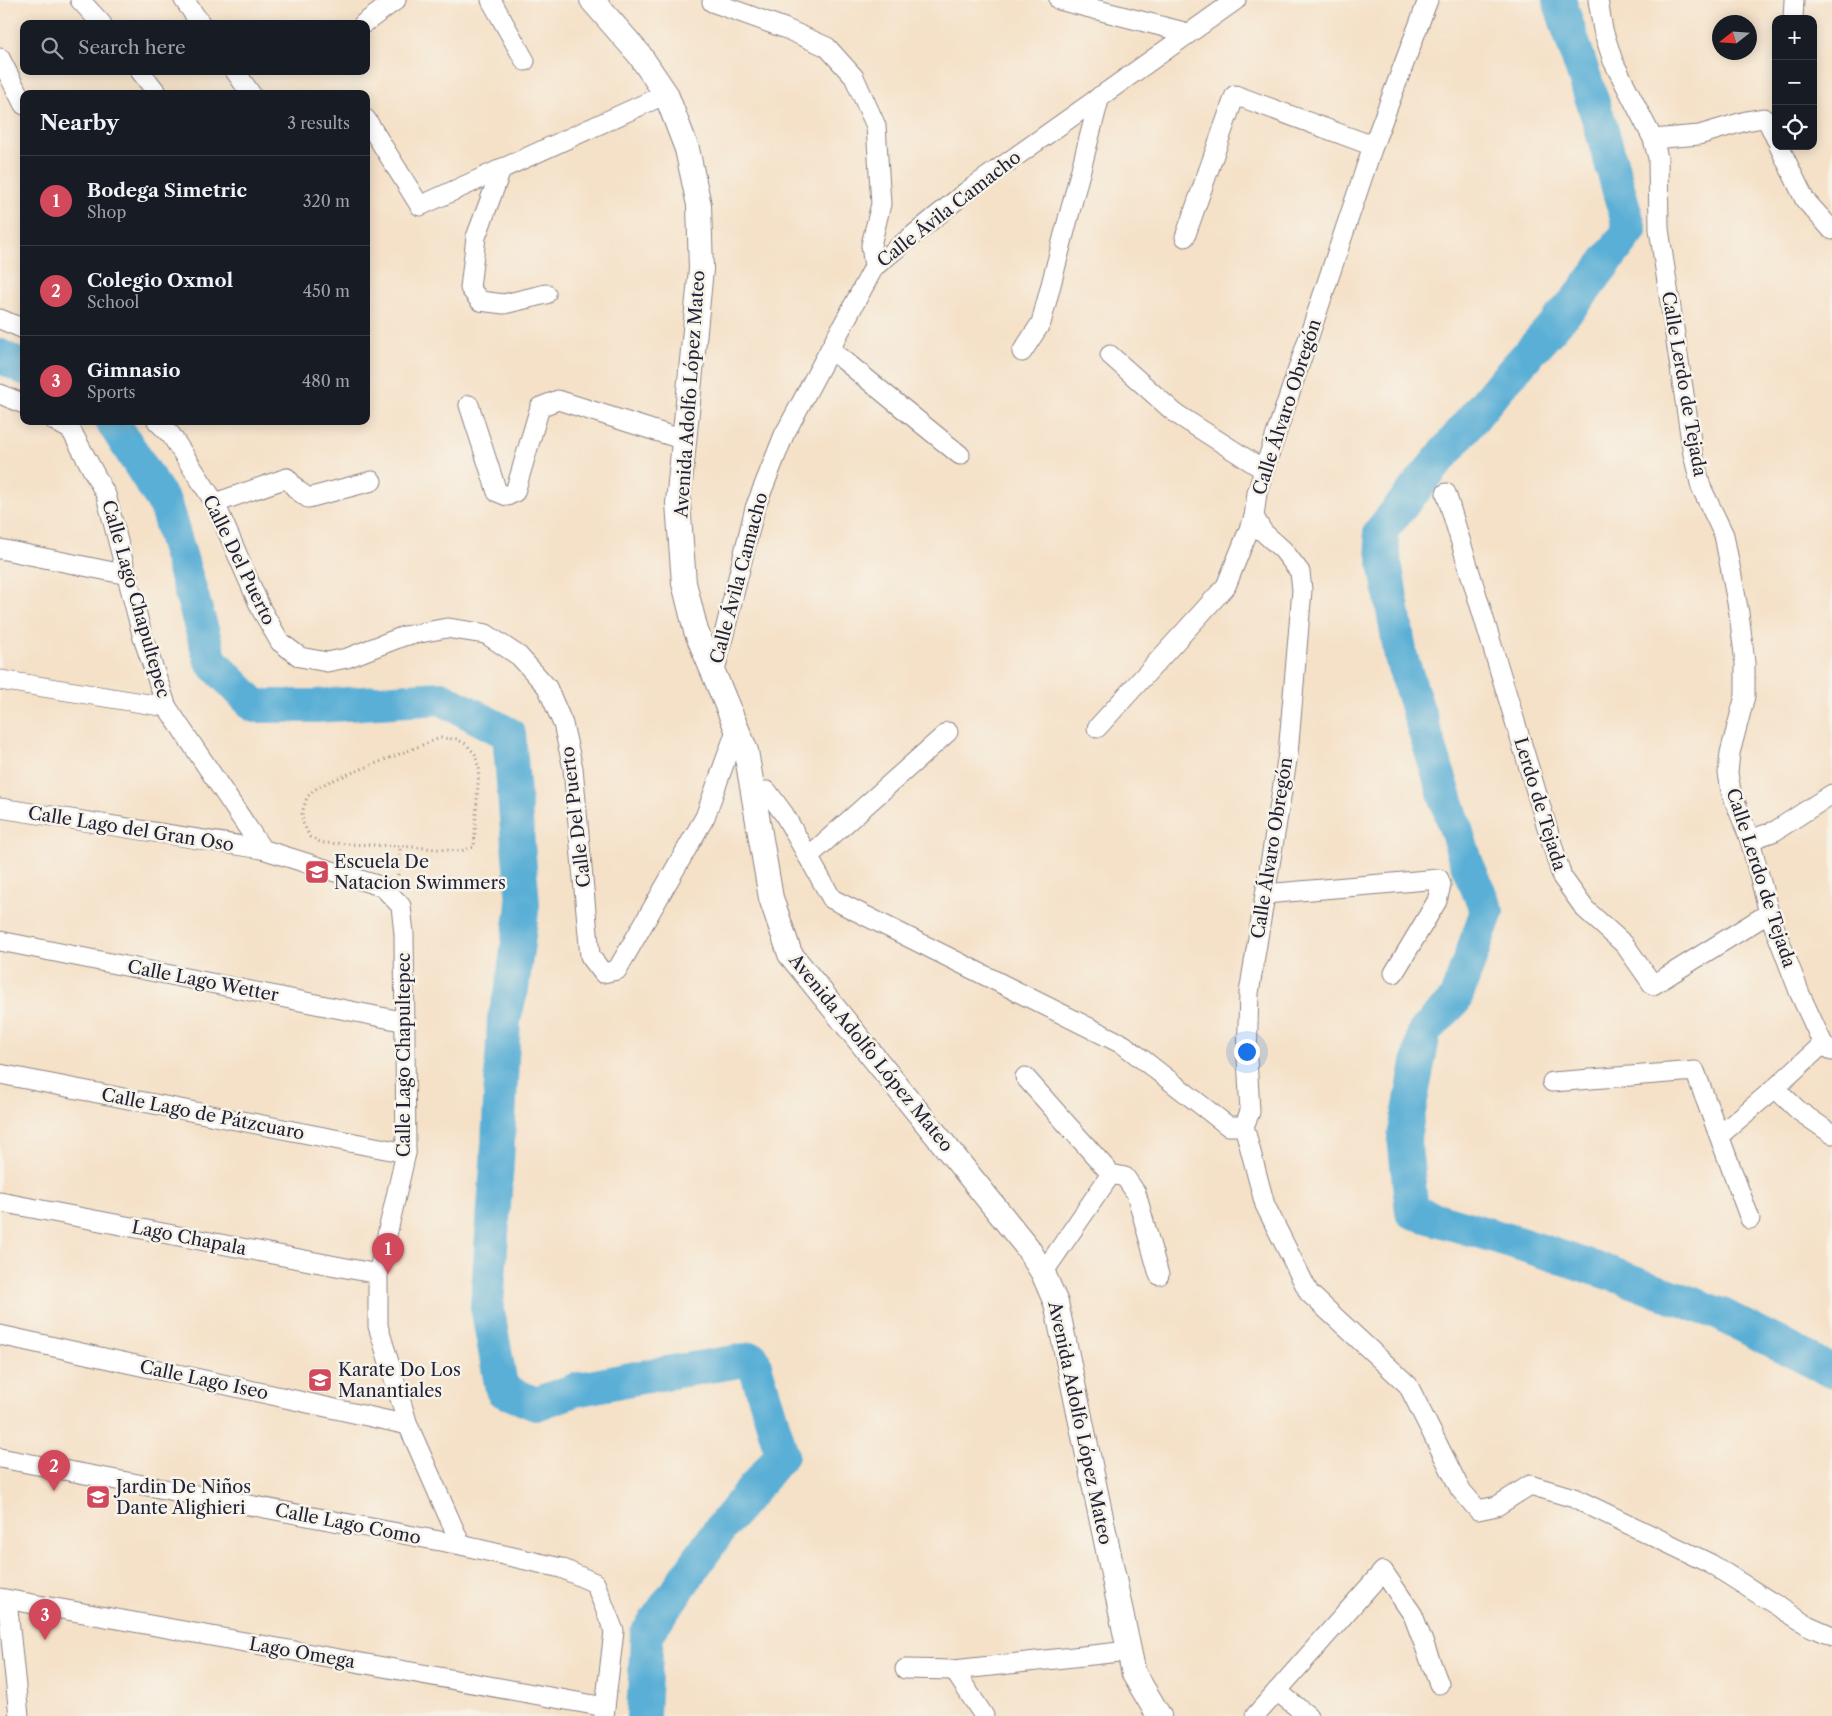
<!DOCTYPE html>
<html lang="en">
<head>
<meta charset="utf-8">
<style>
  body { margin:0; font-family:"Libre Caslon Text",serif; background:#20242c; color:#f1f3f6 }
  .controls { position:absolute; right:15px; top:15px; display:grid; overflow:hidden; border-radius:10px; box-shadow:0 2px 12px #0003 }
  .controls button { width:45px; height:45px; display:grid; place-items:center; padding:0; border:0; border-bottom:1px solid #363941; background:#171b24; color:#f1f3f6; font:25px sans-serif }
  .compass { position:absolute; left:1712px; top:15px; width:45px; height:45px; border-radius:50%; background:#171b24; box-shadow:0 2px 12px #0003; rotate:253deg }
  .you { position:absolute; left:1246px; top:1051px; width:18px; height:18px; margin:-12px; border:4px solid #fff; border-radius:50%; background:#1a73e8; box-shadow:0 0 0 8px #1a73e833 }
  .badge { display:grid; place-items:center; width:32px; height:32px; border-radius:50%; background:#d1495b; color:#fff; font-size:16px; font-weight:700 }
  .pin { position:absolute; translate:-50% -41px; filter:drop-shadow(0 1px 2px #0008) }
  .pin::after { content:''; position:absolute; top:26px; width:18px; height:15px; background:inherit; clip-path:polygon(0 0,100% 0,50% 100%) }
  .list { margin:0; padding:0; list-style:none }
  h2 { display:flex; justify-content:space-between; align-items:center; height:65px; margin:0; padding:0 20px; font-size:21px }
  h2 small { font-size:16px; font-weight:400; color:#9ea1a6 }
  .list li { display:grid; grid-template-columns:32px 1fr auto; gap:15px; align-items:center; box-sizing:border-box; height:90px; padding:0 20px; border-top:1px solid #363941 }
  .list b { display:block; font-size:19px; white-space:nowrap }
  .list p { margin:0; font-size:16px; white-space:nowrap; color:#9ea1a6 }
  .list em { font-size:16px; font-style:normal; color:#9ea1a6 }
  .icon { flex:none; width:28px; height:28px; fill:none; stroke:currentColor; stroke-width:2; stroke-linecap:round; stroke-linejoin:round }
  .map { position:relative; flex:none; width:1832px; height:1716px; overflow:hidden }
  .search { position:absolute; background:#171b24; box-shadow:0 2px 12px #0003; left:20px; top:20px; width:350px; height:55px; display:flex; align-items:center; gap:12px; box-sizing:border-box; padding:0 18px; border-radius:10px; color:#9ea1a6; font-size:19px }
  .panel { position:absolute; background:#171b24; box-shadow:0 2px 12px #0003; left:20px; top:90px; width:350px; height:335px; border-radius:10px }
  .map>svg:first-child { display:block }
  .lines { fill:none; stroke-linecap:round; stroke-linejoin:round }
  .river { stroke:#5aafd6; stroke-width:34 }
  .minor-casing { stroke:#8c8282; stroke-width:21 }
  .major-casing { stroke:#8c8282; stroke-width:26 }
  .path { stroke:#8c8282; stroke-width:3; stroke-dasharray:1 4; stroke-linecap:butt }
  .minor { stroke:#fff; stroke-width:19 }
  .major { stroke:#fff; stroke-width:24 }
  .labels { text-anchor:middle; dominant-baseline:central; stroke-width:5; stroke-linejoin:round; paint-order:stroke }
  .street-label { font-size:18px; fill:#22223b; stroke:#f7f3e8 }
  .poi-label { font-size:18px; fill:#22223b; stroke:#f7f3e8; text-anchor:start }
</style>
</head>
<body>
<div class="map">
<svg width="1832" height="1716" viewBox="0 0 1832 1716">
  <rect width="100%" height="100%" fill="#f7f3e8"/>
  <filter id="ink" filterUnits="userSpaceOnUse"><feTurbulence type="fractalNoise" baseFrequency=".02" numOctaves="2"/><feDisplacementMap in="SourceGraphic" scale="10" xChannelSelector="R" yChannelSelector="G"/><feConvolveMatrix kernelMatrix="1 2 1 2 8 2 1 2 1" color-interpolation-filters="sRGB"/></filter>
  <filter id="wash" filterUnits="userSpaceOnUse"><feTurbulence type="fractalNoise" baseFrequency=".0096" numOctaves="4" result="noise"/><feDisplacementMap in="SourceGraphic" scale="20" xChannelSelector="R" yChannelSelector="G"/><feGaussianBlur stdDeviation="1.12" result="paint"/><feColorMatrix in="noise" values="0 0 0 0 0 0 0 0 0 0 0 0 0 0 0 0 0 1.4 0 .05"/><feComposite in="paint" operator="in"/></filter>
  <g filter="url(#wash)">
    <rect width="100%" height="100%" fill="#f5e1c8"/>
    <g class="lines">
      <g class="river">
        <polyline points="1559,0 1600,124 1630,230 1579,297 1496,390 1380,532 1401,657 1467,864 1487,911 1455,1000 1424,1032 1404,1137 1412,1212 1511,1241 1618,1276 1720,1314 1832,1371"/>
        <polyline points="0,356 24,368"/>
        <polyline points="112,421 165,504 211,661 255,706 316,706 441,698 509,734 523,904 512,988 504,1019 497,1163 487,1306 502,1390 536,1404 575,1390 641,1377 753,1359 782,1454 720,1529 647,1633 643,1716"/>
      </g>
    </g>
  </g>
  <g filter="url(#ink)">
    <g class="lines">
      <defs>
        <g id="minor">
          <polyline points="80,0 102,24"/>
          <polyline points="184,0 201,24"/>
          <polyline points="491,0 525,61"/>
          <polyline points="1059,0 1188,33"/>
          <polyline points="1598,0 1603,30 1613,61 1653,139 1658,158 1659,229 1693,454 1701,487 1724,535 1739,613 1745,663 1745,696 1730,753 1728,773 1731,791 1750,840 1769,913 1800,994 1823,1044 1832,1051"/>
          <polyline points="712,2 784,28 827,47 854,77 876,126 881,204 871,245 874,267"/>
          <polyline points="1793,19 1794,0"/>
          <polyline points="363,24 396,0"/>
          <polyline points="0,58 24,105"/>
          <polyline points="140,71 158,94"/>
          <polyline points="235,71 251,94"/>
          <polyline points="366,119 420,206 666,94"/>
          <polyline points="1653,139 1699,135 1746,121 1763,118 1768,122 1776,139"/>
          <polyline points="1779,146 1805,200 1832,230"/>
          <polyline points="502,168 476,237 470,288 480,301 504,304 546,294"/>
          <polyline points="1185,237 1235,95 1373,146"/>
          <polyline points="0,319 24,329"/>
          <polyline points="830,349 960,455"/>
          <polyline points="1022,352 1041,323 1100,96"/>
          <polyline points="1110,355 1175,413 1264,470"/>
          <polyline points="0,394 24,404"/>
          <polyline points="469,405 497,492 507,496 515,492 540,407 558,400 684,440"/>
          <polyline points="55,421 71,430 106,495 143,638 167,707 262,849 383,887 401,906 404,934 406,1153 378,1274 378,1326 408,1425 461,1545"/>
          <polyline points="157,421 171,435 215,503 261,609 280,642 300,657 327,662 347,658 404,636 447,628 486,634 519,656 547,687 563,724 573,768 590,956 603,973 617,970 705,817 737,728"/>
          <polyline points="1446,493 1562,877 1585,909 1625,945 1653,985 1769,913"/>
          <polyline points="215,503 287,478 297,490 308,498 372,481"/>
          <polyline points="0,549 128,575"/>
          <polyline points="714,675 755,508 784,435 874,267 966,192 1236,0"/>
          <polyline points="0,680 167,707"/>
          <polyline points="1097,728 1226,586 1254,517 1257,493 1264,470 1373,146 1428,0"/>
          <polyline points="753,791 767,791 784,814 832,899 1124,1045 1228,1126 1244,1126"/>
          <polyline points="0,808 262,849"/>
          <polyline points="1750,840 1775,831 1832,794"/>
          <polyline points="808,857 948,732"/>
          <polyline points="1265,894 1439,879 1441,885 1437,901 1394,973"/>
          <polyline points="0,941 406,1022"/>
          <polyline points="0,1074 406,1153"/>
          <polyline points="1025,1077 1111,1174 1125,1177 1136,1193 1159,1275"/>
          <polyline points="1552,1082 1695,1071 1750,1219"/>
          <polyline points="1775,1088 1799,1111 1832,1134"/>
          <polyline points="1244,1126 1265,1205 1309,1293 1408,1385 1460,1489 1478,1510 1497,1506 1530,1485 1574,1498 1711,1564 1809,1626 1832,1636"/>
          <polyline points="1244,1126 1250,1112 1247,1058 1249,993 1288,754 1302,590 1300,572 1283,550 1263,532 1254,517"/>
          <polyline points="1720,1135 1775,1088 1823,1044"/>
          <polyline points="0,1202 378,1274"/>
          <polyline points="1043,1273 1111,1174"/>
          <polyline points="0,1335 408,1425"/>
          <polyline points="0,1458 461,1545 561,1568 595,1583 614,1631 604,1716"/>
          <polyline points="0,1598 605,1707"/>
          <polyline points="7,1600 19,1716"/>
          <polyline points="905,1669 954,1670 1129,1651"/>
          <polyline points="954,1670 984,1716"/>
          <polyline points="1277,1691 1308,1716"/>
          <polyline points="1255,1716 1383,1571 1413,1615 1439,1684"/>
        </g>
        <polyline id="major" points="592,0 639,54 666,94 687,149 699,205 701,269 678,503 684,583 696,631 746,751 771,898 790,954 1027,1247 1043,1273 1056,1303 1134,1674 1159,1716"/>
      </defs>
      <use href="#minor" class="minor-casing"/>
      <use href="#major" class="major-casing"/>
      <polyline class="path" points="398,875 400,861 400,846 322,843 310,837 303,823 302,813 307,797 314,790 326,783 440,738 456,739 466,744 475,754 479,769 474,847 461,851 400,846"/>
      <use href="#minor" class="minor"/>
      <use href="#major" class="major"/>
    </g>
  </g>
  <defs>
    <symbol id="school-square" viewBox="-11 -11 22 22"><rect x="-9" y="-9" width="18" height="18" rx="4" fill="#d1495b" stroke="#f7f3e8"/><path d="M0-5L7-2L0 1L-7-2ZM-4 1L0 2.5L4 1V4Q0 6-4 4Z" fill="#fff"/></symbol>
  </defs>
  <g fill-rule="evenodd">
    <use href="#school-square" x="303" y="858" width="28" height="28"/>
    <use href="#school-square" x="306" y="1366" width="28" height="28"/>
    <use href="#school-square" x="84" y="1483" width="28" height="28"/>
  </g>
  <g class="labels">
    <g class="street-label">
      <text transform="translate(949 209) rotate(-38)">Calle Ávila Camacho</text>
      <text transform="translate(1684 384) rotate(80)">Calle Lerdo de Tejada</text>
      <text transform="translate(690 394) rotate(-86)">Avenida Adolfo López Mateo</text>
      <text transform="translate(1287 407) rotate(-72)">Calle Álvaro Obregón</text>
      <text transform="translate(239 560) rotate(64)">Calle Del Puerto</text>
      <text transform="translate(739 578) rotate(-75)">Calle Ávila Camacho</text>
      <text transform="translate(136 599) rotate(74)">Calle Lago Chapultepec</text>
      <text transform="translate(1540 804) rotate(73)">Lerdo de Tejada</text>
      <text transform="translate(576 817) rotate(-97)">Calle Del Puerto</text>
      <text transform="translate(131 829) rotate(9)">Calle Lago del Gran Oso</text>
      <text transform="translate(1272 848) rotate(-81)">Calle Álvaro Obregón</text>
      <text transform="translate(1761 878) rotate(72)">Calle Lerdo de Tejada</text>
      <text transform="translate(203 981) rotate(11)">Calle Lago Wetter</text>
      <text transform="translate(871 1053) rotate(51)">Avenida Adolfo López Mateo</text>
      <text transform="translate(404 1055) rotate(-90)">Calle Lago Chapultepec</text>
      <text transform="translate(203 1114) rotate(11)">Calle Lago de Pátzcuaro</text>
      <text transform="translate(189 1238) rotate(11)">Lago Chapala</text>
      <text transform="translate(204 1380) rotate(12)">Calle Lago Iseo</text>
      <text transform="translate(1080 1423) rotate(78)">Avenida Adolfo López Mateo</text>
      <text transform="translate(348 1524) rotate(11)">Calle Lago Como</text>
      <text transform="translate(302 1653) rotate(10)">Lago Omega</text>
    </g>
    <g class="poi-label">
      <text x="334" y="862">Escuela De<tspan x="334" dy="21">Natacion Swimmers</tspan></text>
      <text x="338" y="1370">Karate Do Los<tspan x="338" dy="21">Manantiales</tspan></text>
      <text x="116" y="1487">Jardin De Niños<tspan x="116" dy="21">Dante Alighieri</tspan></text>
    </g>
  </g>
</svg>
<div class="controls">
<button>+</button>
<button>−</button>
<button><svg class="icon" aria-label="locate" viewBox="0 0 24 24"><circle cx="12" cy="12" r="6"/><path d="M12 2v4M12 18v4M2 12h4M18 12h4"/></svg></button>
</div>
<svg class="compass" viewBox="-18 -18 36 36"><path d="M0-13l5 13h-10z" fill="#e53935"/><path d="M0 13l5-13h-10z" fill="#9ea1a6"/></svg>
<div class="you"></div>
<div class="pin badge" style="left:388px;top:1274px">1</div>
<div class="pin badge" style="left:54px;top:1491px">2</div>
<div class="pin badge" style="left:45px;top:1640px">3</div>
<div class="search"><svg class="icon" aria-label="search" viewBox="0 0 24 24"><circle cx="10" cy="10" r="6"/><path d="M15 15l6 6"/></svg>Search here</div>
<section class="panel">
<h2>Nearby<small>3 results</small></h2>
<ul class="list">
<li><span class="badge">1</span><div><b>Bodega Simetric</b><p>Shop</p></div><em>320 m</em></li>
<li><span class="badge">2</span><div><b>Colegio Oxmol</b><p>School</p></div><em>450 m</em></li>
<li><span class="badge">3</span><div><b>Gimnasio</b><p>Sports</p></div><em>480 m</em></li>
</ul>
</section>
</div>
</body>
</html>
